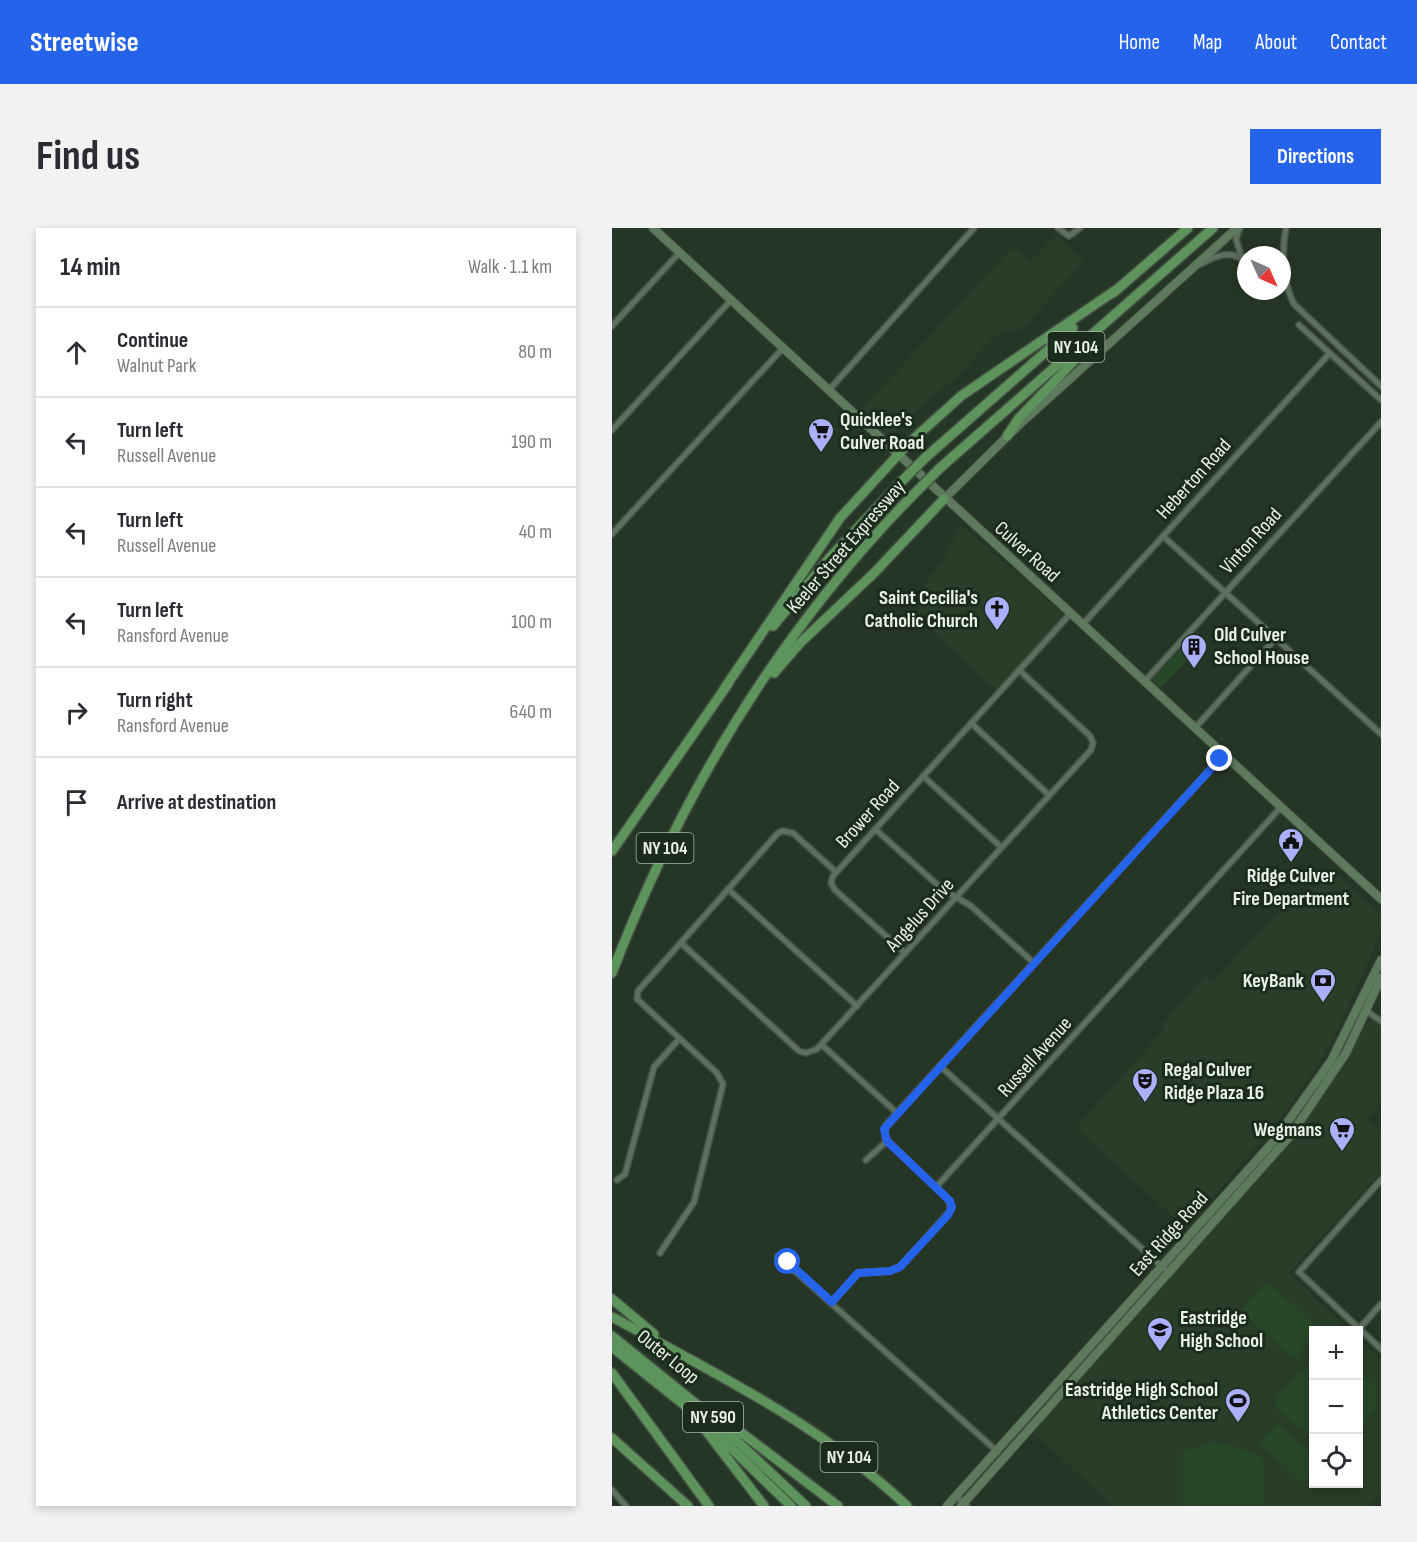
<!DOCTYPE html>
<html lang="en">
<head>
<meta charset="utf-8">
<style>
  body { margin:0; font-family:"Sofia Sans Condensed",sans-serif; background:#f2f2f3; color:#2b2b33 }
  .controls { position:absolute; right:18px; bottom:18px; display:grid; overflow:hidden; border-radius:0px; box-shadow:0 3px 9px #0003 }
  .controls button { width:54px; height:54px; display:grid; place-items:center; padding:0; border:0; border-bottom:2px solid #e1e1e2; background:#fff; color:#2b2b33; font:30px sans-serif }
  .compass { position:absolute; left:625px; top:18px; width:54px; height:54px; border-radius:50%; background:#fff; box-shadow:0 3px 9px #0003; rotate:135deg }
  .stop { position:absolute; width:18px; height:18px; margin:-14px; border:4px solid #2563eb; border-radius:50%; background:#fff }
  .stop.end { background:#2563eb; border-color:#fff; box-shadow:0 2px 6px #0008 }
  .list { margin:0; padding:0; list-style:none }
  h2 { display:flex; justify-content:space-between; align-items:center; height:78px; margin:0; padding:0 24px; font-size:26px }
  h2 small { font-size:20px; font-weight:400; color:#7c7c81 }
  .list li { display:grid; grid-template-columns:39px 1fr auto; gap:18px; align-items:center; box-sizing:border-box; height:90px; padding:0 24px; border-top:2px solid #e1e1e2 }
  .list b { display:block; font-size:22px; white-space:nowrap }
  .list p { margin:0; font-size:20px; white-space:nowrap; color:#7c7c81 }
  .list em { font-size:20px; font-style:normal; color:#7c7c81 }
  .icon { flex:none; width:33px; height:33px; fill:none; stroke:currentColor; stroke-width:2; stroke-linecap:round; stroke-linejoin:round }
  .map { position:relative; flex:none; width:769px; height:1278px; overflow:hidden; border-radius:0px }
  header { display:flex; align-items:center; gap:36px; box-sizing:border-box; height:84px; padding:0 30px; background:#2563eb; color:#fff }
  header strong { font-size:28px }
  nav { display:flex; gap:33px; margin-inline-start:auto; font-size:21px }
  .intro { display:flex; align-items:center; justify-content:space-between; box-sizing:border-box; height:144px; padding:0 36px }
  h1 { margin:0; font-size:42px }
  .button { padding:15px 27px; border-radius:0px; background:#2563eb; color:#fff; font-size:21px; font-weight:700 }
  main { display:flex; gap:36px; padding:0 36px }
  aside { flex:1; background:#fff; border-radius:0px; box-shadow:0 3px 9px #0003 }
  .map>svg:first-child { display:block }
  .built { fill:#293e28 }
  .green { fill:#274827 }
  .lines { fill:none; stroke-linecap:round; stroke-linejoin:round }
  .street-casing { stroke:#435043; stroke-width:8 }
  .secondary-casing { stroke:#435043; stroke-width:10 }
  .highway-casing { stroke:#435043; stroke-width:12 }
  .street { stroke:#5e705d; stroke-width:5 }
  .secondary { stroke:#5d7b5c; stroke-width:8 }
  .highway { stroke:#5c945b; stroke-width:9 }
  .highway-bridge-casing { stroke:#435043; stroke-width:12; stroke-linecap:butt }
  .highway-bridge { stroke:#5c945b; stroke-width:9 }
  .route { stroke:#2563eb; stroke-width:8 }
  .labels { text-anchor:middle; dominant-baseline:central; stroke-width:6; stroke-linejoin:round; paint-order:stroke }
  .shield { fill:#1c2c1c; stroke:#acb7ac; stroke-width:1.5 }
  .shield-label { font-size:18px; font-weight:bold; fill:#e9f3e9 }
  .poi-label { font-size:20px; font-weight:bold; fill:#e9f3e9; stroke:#1c2c1c; text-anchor:start }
  .street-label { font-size:20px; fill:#e9f3e9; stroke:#1c2c1c }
</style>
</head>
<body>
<header>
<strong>Streetwise</strong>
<nav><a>Home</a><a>Map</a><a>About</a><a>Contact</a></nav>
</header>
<div class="intro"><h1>Find us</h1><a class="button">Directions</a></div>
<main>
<aside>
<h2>14 min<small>Walk · 1.1 km</small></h2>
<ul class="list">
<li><svg class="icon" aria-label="ahead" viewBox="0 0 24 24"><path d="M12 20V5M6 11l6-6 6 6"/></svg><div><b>Continue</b><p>Walnut Park</p></div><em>80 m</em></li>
<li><svg class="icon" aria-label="left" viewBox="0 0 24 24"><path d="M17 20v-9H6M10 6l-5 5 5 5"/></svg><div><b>Turn left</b><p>Russell Avenue</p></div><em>190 m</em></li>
<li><svg class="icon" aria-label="left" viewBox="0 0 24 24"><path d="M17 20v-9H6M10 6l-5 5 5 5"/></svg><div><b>Turn left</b><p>Russell Avenue</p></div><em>40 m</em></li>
<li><svg class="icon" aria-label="left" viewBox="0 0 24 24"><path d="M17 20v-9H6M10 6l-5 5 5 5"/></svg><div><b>Turn left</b><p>Ransford Avenue</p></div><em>100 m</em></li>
<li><svg class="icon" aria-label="right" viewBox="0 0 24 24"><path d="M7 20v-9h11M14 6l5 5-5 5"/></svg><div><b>Turn right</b><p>Ransford Avenue</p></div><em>640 m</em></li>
<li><svg class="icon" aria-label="arrive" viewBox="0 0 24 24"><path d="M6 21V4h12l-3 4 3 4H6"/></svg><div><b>Arrive at destination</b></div></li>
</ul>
</aside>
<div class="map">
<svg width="769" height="1278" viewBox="0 0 769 1278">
  <rect width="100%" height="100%" fill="#263626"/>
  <g class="built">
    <polygon points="444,7 472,33 410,101 383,108 339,155 321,166 277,212 247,184 401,19 418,34"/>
    <polygon points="349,297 450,385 449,393 385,463 306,389 310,361 334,326"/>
    <polygon points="720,638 726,647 769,687 769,701 757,732 725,803 705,838 675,881 575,1001 464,900 553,801 549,797 594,748 601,754 666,685 674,672 685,681"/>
    <polygon points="759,793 769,797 769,875 755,891 769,904 769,944 677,1045 737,1102 702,1102 702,1256 746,1256 747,1111 769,1132 769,1265 757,1278 501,1278 420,1203 680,911 720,854 752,798"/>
  </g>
  <g class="green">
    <polygon points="576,413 585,421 549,460 540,452"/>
    <polygon points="655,1054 708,1102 702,1102 701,1110 682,1131 629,1083"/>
    <polygon points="701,1132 701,1211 664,1180 664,1170"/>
    <polygon points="747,1143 764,1159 764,1180 747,1200"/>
    <polygon points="666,1196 701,1228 701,1243 691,1254 648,1216"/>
    <polygon points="599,1215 615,1216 651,1230 651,1277 571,1278 571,1222 584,1221"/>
  </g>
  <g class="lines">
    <defs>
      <g id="street">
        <polyline points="446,0 457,8 468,0"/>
        <polyline points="628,0 624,11 630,30"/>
        <path d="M674,0C669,23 671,55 682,76L769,158"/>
        <path d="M589,36C604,28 619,20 634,35"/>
        <polyline points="687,97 769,172"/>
        <polyline points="0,98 68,24"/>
        <polyline points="217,162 362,0"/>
        <polyline points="0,202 119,72"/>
        <polyline points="0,306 171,120"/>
        <polyline points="551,308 769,506"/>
        <polyline points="470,397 717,126"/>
        <polyline points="532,454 769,194"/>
        <polyline points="359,495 437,567"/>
        <polyline points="583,500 663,411"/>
        <polyline points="311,548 389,619"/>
        <polyline points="263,601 329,660 359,678 422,735"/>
        <polyline points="116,661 245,778"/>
        <polyline points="69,715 187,823 194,825 205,821 479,522 481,515 478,508 407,442"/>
        <polyline points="293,725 223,662 219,655 221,648 458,386"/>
        <polyline points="753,782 769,793"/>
        <polyline points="210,817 285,885"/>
        <polyline points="328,838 557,1045"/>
        <polyline points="254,932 275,913"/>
        <polyline points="5,952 13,946 42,839 67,811"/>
        <polyline points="769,952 687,1044 769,1121"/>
        <polyline points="324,959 669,579"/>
        <polyline points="48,1025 82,974 111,856 105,845 25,771 26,763 165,606 170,603 181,605 224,644"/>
        <polyline points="166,1028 386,1224"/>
        <polyline points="220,1074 246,1045 278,1043 288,1039 339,982 336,971 273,910 274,897 611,527"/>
        <polyline points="747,1101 769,1076"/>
        <polyline points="0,1262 14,1278"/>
        <polyline points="344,1268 355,1278"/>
      </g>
      <g id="secondary">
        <path d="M41,0C284,224 526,448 769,671"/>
        <polyline points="332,271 409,195 625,0"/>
        <polyline points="335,1278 662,913 719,833 769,732"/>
        <polyline points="349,1278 678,908 734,825 769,750"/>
      </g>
      <g id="highway">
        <polyline points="501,65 576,0"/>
        <polyline points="395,208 407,190 486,108"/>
        <polyline points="314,229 461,100"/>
        <polyline points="328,240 601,0"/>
        <polyline points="161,398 220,327 287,256"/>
        <polyline points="162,445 188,415 262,345 332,271"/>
        <polyline points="112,461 228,290 297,215 349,168 504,62"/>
        <polyline points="0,623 116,456"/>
        <path d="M0,745C68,568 167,404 300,268"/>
        <polyline points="0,1071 42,1106"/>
        <path d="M0,1089C103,1145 209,1197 295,1278"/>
        <polyline points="0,1108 94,1184 194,1278"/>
        <polyline points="0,1119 86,1188 179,1278"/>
        <polyline points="0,1145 97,1278"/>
        <polyline points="106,1187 226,1278"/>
        <polyline points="92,1200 152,1278"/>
        <polyline points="0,1210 76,1278"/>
      </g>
    </defs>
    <use href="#street" class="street-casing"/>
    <use href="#secondary" class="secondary-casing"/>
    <use href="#highway" class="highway-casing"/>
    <use href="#street" class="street"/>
    <use href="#secondary" class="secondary"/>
    <use href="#highway" class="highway"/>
    <defs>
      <g id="highway-bridge">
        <polyline points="287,256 314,229"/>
        <polyline points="300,268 328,240"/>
      </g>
    </defs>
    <use href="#highway-bridge" class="highway-bridge-casing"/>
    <use href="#highway-bridge" class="highway-bridge"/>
  </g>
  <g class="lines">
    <polyline class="route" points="176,1034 220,1074 246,1045 278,1043 288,1039 336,987 340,979 338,973 275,913 272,901 608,531"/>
  </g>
  <defs>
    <symbol id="supermarket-pin" viewBox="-11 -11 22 30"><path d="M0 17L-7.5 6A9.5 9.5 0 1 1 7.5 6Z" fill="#acaffb" stroke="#1c2c1c"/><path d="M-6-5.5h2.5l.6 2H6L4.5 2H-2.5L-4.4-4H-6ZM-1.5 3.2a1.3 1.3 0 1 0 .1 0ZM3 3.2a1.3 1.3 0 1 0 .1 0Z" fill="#111"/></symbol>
    <symbol id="church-pin" viewBox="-11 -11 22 30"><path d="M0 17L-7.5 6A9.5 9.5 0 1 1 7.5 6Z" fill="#acaffb" stroke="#1c2c1c"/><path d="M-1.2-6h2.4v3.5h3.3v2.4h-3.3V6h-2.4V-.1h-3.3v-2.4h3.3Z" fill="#111"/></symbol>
    <symbol id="building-pin" viewBox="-11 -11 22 30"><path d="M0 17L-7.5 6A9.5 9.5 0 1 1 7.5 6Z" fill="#acaffb" stroke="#1c2c1c"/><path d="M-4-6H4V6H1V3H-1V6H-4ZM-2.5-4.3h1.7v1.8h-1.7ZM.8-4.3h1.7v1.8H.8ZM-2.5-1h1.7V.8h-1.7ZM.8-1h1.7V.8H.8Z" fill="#111"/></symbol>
    <symbol id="civic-pin" viewBox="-11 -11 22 30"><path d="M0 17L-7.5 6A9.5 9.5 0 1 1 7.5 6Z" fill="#acaffb" stroke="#1c2c1c"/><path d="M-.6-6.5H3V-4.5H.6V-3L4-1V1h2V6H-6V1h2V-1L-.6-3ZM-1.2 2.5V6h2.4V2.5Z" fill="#111"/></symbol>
    <symbol id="bank-pin" viewBox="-11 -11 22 30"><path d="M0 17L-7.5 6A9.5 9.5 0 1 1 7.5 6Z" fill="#acaffb" stroke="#1c2c1c"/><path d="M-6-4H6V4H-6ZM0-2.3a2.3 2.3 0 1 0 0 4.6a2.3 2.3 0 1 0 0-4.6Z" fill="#111"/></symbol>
    <symbol id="theatre-pin" viewBox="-11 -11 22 30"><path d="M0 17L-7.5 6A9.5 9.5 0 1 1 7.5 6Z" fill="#acaffb" stroke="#1c2c1c"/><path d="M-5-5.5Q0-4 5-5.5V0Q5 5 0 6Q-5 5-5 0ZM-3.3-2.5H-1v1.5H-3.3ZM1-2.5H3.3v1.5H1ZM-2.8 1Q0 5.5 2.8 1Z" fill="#111"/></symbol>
    <symbol id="school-pin" viewBox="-11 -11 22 30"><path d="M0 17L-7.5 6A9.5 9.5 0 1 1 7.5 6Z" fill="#acaffb" stroke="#1c2c1c"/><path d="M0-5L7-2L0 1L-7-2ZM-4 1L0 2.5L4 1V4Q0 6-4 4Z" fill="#111"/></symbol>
    <symbol id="stadium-pin" viewBox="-11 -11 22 30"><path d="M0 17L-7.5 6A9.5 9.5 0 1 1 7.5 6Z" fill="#acaffb" stroke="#1c2c1c"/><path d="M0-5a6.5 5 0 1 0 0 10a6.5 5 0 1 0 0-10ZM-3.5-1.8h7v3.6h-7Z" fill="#111"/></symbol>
  </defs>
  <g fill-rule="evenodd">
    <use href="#supermarket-pin" x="194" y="188" width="30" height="40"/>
    <use href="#church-pin" x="370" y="366" width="30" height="40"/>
    <use href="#building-pin" x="567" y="404" width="30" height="40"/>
    <use href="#civic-pin" x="664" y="598" width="30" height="40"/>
    <use href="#bank-pin" x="696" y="738" width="30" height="40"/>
    <use href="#theatre-pin" x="518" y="838" width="30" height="40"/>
    <use href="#supermarket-pin" x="715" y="887" width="30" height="40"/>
    <use href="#school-pin" x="533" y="1087" width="30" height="40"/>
    <use href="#stadium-pin" x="611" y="1158" width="30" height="40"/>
  </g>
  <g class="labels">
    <g class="shield">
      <rect x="435.5" y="104" width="57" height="30" rx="4.5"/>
      <rect x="24.5" y="605" width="57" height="30" rx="4.5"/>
      <rect x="71" y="1174" width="60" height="30" rx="4.5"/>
      <rect x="208.5" y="1214" width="57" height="30" rx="4.5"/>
    </g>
    <g class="shield-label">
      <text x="464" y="119">NY 104</text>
      <text x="53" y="620">NY 104</text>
      <text x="101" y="1189">NY 590</text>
      <text x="237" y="1229">NY 104</text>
    </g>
    <g class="poi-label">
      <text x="228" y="192">Quicklee's<tspan x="228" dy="23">Culver Road</tspan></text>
      <text x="366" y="370" text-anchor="end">Saint Cecilia's<tspan x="366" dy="23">Catholic Church</tspan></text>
      <text x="602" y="407">Old Culver<tspan x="602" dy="23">School House</tspan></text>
      <text x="679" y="648" text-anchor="middle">Ridge Culver<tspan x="679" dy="23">Fire Department</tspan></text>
      <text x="692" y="753" text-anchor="end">KeyBank</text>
      <text x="552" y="842">Regal Culver<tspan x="552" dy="23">Ridge Plaza 16</tspan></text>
      <text x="710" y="902" text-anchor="end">Wegmans</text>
      <text x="568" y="1090">Eastridge<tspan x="568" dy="23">High School</tspan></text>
      <text x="606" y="1162" text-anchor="end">Eastridge High School<tspan x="606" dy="23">Athletics Center</tspan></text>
    </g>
    <g class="street-label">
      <text transform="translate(582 251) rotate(-48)">Heberton Road</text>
      <text transform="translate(639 313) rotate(-48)">Vinton Road</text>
      <text transform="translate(234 319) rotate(-49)">Keeler Street Expressway</text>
      <text transform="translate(415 324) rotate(42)">Culver Road</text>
      <text transform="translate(256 586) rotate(-48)">Brower Road</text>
      <text transform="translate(308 687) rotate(-48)">Angelus Drive</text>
      <text transform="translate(423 829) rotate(-48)">Russell Avenue</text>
      <text transform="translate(557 1006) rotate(-48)">East Ridge Road</text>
      <text transform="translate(56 1129) rotate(39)">Outer Loop</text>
    </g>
  </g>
</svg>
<div class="controls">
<button>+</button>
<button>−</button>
<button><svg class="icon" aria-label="locate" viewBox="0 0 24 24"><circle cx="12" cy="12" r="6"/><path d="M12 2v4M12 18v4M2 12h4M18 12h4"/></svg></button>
</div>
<svg class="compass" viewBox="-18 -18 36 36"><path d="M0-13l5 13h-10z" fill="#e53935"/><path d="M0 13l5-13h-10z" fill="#7c7c81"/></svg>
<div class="stop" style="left:176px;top:1034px"></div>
<div class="stop end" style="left:608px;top:531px"></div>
</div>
</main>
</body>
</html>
